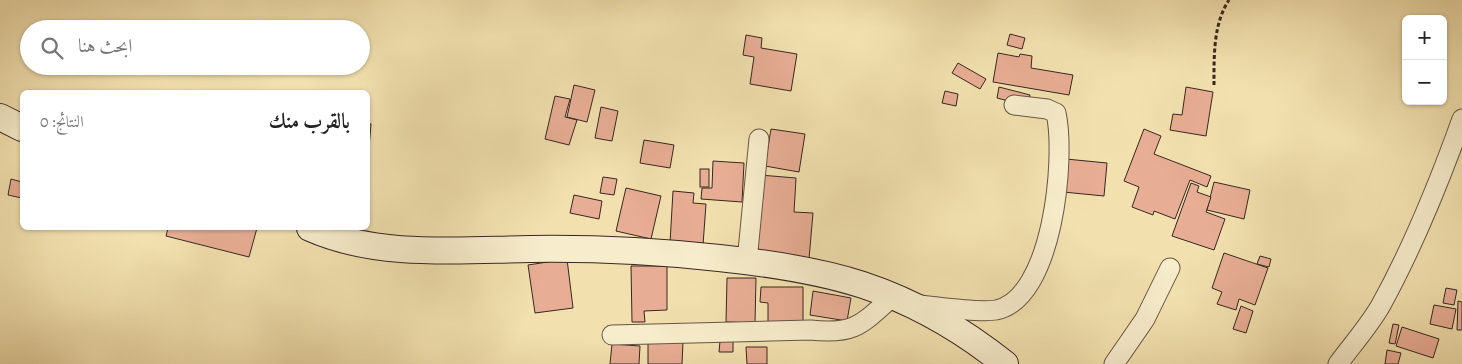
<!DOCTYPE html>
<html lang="ar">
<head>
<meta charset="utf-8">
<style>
  body { margin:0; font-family:Alegreya,Amiri,serif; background:#f6f6f6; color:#222; direction:rtl }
  .controls { position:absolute; right:15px; top:15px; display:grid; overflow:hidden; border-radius:8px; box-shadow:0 1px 4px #0004 }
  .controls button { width:45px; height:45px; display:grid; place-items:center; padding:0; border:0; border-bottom:1px solid #e0e0e0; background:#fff; color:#222; font:25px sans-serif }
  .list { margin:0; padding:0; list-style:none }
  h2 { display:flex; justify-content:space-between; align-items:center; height:65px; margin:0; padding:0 20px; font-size:21px }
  h2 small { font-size:16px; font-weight:400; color:#767676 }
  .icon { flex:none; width:28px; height:28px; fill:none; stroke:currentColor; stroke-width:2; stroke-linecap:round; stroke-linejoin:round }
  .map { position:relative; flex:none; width:1462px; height:364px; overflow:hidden; direction:ltr }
  .search { position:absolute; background:#fff; box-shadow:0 1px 4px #0004; left:20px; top:20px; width:350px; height:55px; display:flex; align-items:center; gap:12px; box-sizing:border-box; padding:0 18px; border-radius:28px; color:#767676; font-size:19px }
  .panel { position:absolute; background:#fff; box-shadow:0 1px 4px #0004; left:20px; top:90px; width:350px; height:140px; border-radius:8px; direction:rtl }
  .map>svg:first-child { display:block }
  .building { fill:#e8ae95; stroke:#372721 }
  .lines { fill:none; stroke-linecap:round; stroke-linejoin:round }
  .minor-casing { stroke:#665644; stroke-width:21 }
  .secondary-casing { stroke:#372721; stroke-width:28 }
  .path { stroke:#372721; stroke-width:3; stroke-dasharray:4 2.5; stroke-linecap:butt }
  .minor { stroke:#f7eccb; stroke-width:19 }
  .secondary { stroke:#f7eccb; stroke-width:26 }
</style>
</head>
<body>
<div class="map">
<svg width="1462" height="364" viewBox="0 0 1462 364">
  <rect width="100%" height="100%" fill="#f2e1af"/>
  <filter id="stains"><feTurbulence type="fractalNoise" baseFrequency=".004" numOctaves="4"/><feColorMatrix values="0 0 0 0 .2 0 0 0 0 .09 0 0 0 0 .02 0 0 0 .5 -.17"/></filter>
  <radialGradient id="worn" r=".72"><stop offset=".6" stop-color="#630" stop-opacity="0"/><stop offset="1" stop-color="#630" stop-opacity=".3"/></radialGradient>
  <g class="building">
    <polygon points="1010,34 1025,38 1022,49 1007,45"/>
    <polygon points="746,35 762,38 761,48 797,54 791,91 750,84 754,57 743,55"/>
    <polygon points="998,53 1019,57 1020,54 1032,56 1031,68 1073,75 1069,95 993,82"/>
    <polygon points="958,63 986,79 980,89 952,73"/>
    <polygon points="574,85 595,90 587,122 567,117"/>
    <polygon points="999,87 1030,95 1028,106 997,98"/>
    <polygon points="1186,87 1213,92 1206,136 1170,130 1173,114 1182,115"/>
    <polygon points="945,91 958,94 956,106 942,103"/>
    <polygon points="555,96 570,99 565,117 577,120 569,145 545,139"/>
    <polygon points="601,107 618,111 612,141 595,138"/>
    <polygon points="368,123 371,124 368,160"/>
    <polygon points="771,129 805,134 799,172 765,166"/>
    <polygon points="1144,129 1161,136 1154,154 1211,176 1207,187 1190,180 1175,219 1154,211 1153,215 1132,207 1139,187 1124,181"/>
    <polygon points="644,140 674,145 670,168 640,163"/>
    <polygon points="1066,159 1107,163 1104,196 1063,192"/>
    <polygon points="713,161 744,163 742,202 701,199 702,188 712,188"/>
    <rect x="700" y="169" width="9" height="18"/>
    <polygon points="760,175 796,178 794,212 813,213 809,259 753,254"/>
    <polygon points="603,177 617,179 614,195 600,193"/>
    <polygon points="11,179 22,182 22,198 8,195"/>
    <polygon points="1214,182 1250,190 1244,219 1207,210"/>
    <polygon points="1191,183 1199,186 1197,192 1211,197 1206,212 1225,219 1214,250 1172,236"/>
    <polygon points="626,188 661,196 651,239 616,231"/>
    <polygon points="673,191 694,193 693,203 706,204 703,245 670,243"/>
    <polygon points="574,195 602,201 599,219 570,213"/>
    <polygon points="168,228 257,228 249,257 166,236"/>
    <polygon points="1224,253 1268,268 1255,305 1239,299 1236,310 1217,304 1222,292 1212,288"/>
    <polygon points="1260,256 1271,259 1269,267 1257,264"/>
    <polygon points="567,259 573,308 535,313 528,265"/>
    <polygon points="631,266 667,266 667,310 644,311 645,322 632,322"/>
    <polygon points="727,278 756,278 755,323 726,322"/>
    <polygon points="761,287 803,287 803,325 768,324 768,303 760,302"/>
    <polygon points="1446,288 1457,290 1454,305 1443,303"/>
    <polygon points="813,291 851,298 847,321 810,315"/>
    <polygon points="1458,301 1462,302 1462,330 1457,330"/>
    <polygon points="1434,305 1456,309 1452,329 1430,324"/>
    <polygon points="1241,306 1253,311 1246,333 1233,329"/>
    <polygon points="1393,324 1399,325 1395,344 1389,343"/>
    <polygon points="1402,327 1439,339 1433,358 1396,346"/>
    <polygon points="720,341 733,341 733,352 719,352"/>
    <polygon points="648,342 683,342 682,364 648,364"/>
    <polygon points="612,344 640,346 639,364 610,364"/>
    <polygon points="746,347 767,347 767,364 747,364"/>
    <polygon points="1387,350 1401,353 1398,364 1385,364"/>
  </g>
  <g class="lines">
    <defs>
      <g id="minor">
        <polyline points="747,261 759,139"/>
        <path d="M920,305C940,307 977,313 996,310C1053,299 1066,158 1056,113L1047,109L1014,105"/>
        <path d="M612,335L810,330C854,335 861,325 892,297"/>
        <polyline points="1114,364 1145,319 1170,268"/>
        <path d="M1338,364C1352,345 1369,326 1381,305C1414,245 1439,183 1462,119"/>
      </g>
      <g id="secondary">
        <polyline points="0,117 22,128"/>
        <path d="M310,228C377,258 458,250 530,249C596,248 654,251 719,258C767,263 817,270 863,285C914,302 964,331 1005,364"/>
      </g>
    </defs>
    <use href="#minor" class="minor-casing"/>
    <use href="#secondary" class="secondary-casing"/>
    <path class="path" d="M1214,85C1214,57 1213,24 1229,0"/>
    <use href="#minor" class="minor"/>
    <use href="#secondary" class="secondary"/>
  </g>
  <rect width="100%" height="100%" filter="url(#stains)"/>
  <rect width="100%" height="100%" fill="url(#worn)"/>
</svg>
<div class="controls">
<button>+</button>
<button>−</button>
</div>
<div class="search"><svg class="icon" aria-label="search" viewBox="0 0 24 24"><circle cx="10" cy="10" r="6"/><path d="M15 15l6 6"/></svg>ابحث هنا</div>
<section class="panel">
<h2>بالقرب منك<small>النتائج: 0</small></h2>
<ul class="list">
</ul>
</section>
</div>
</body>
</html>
